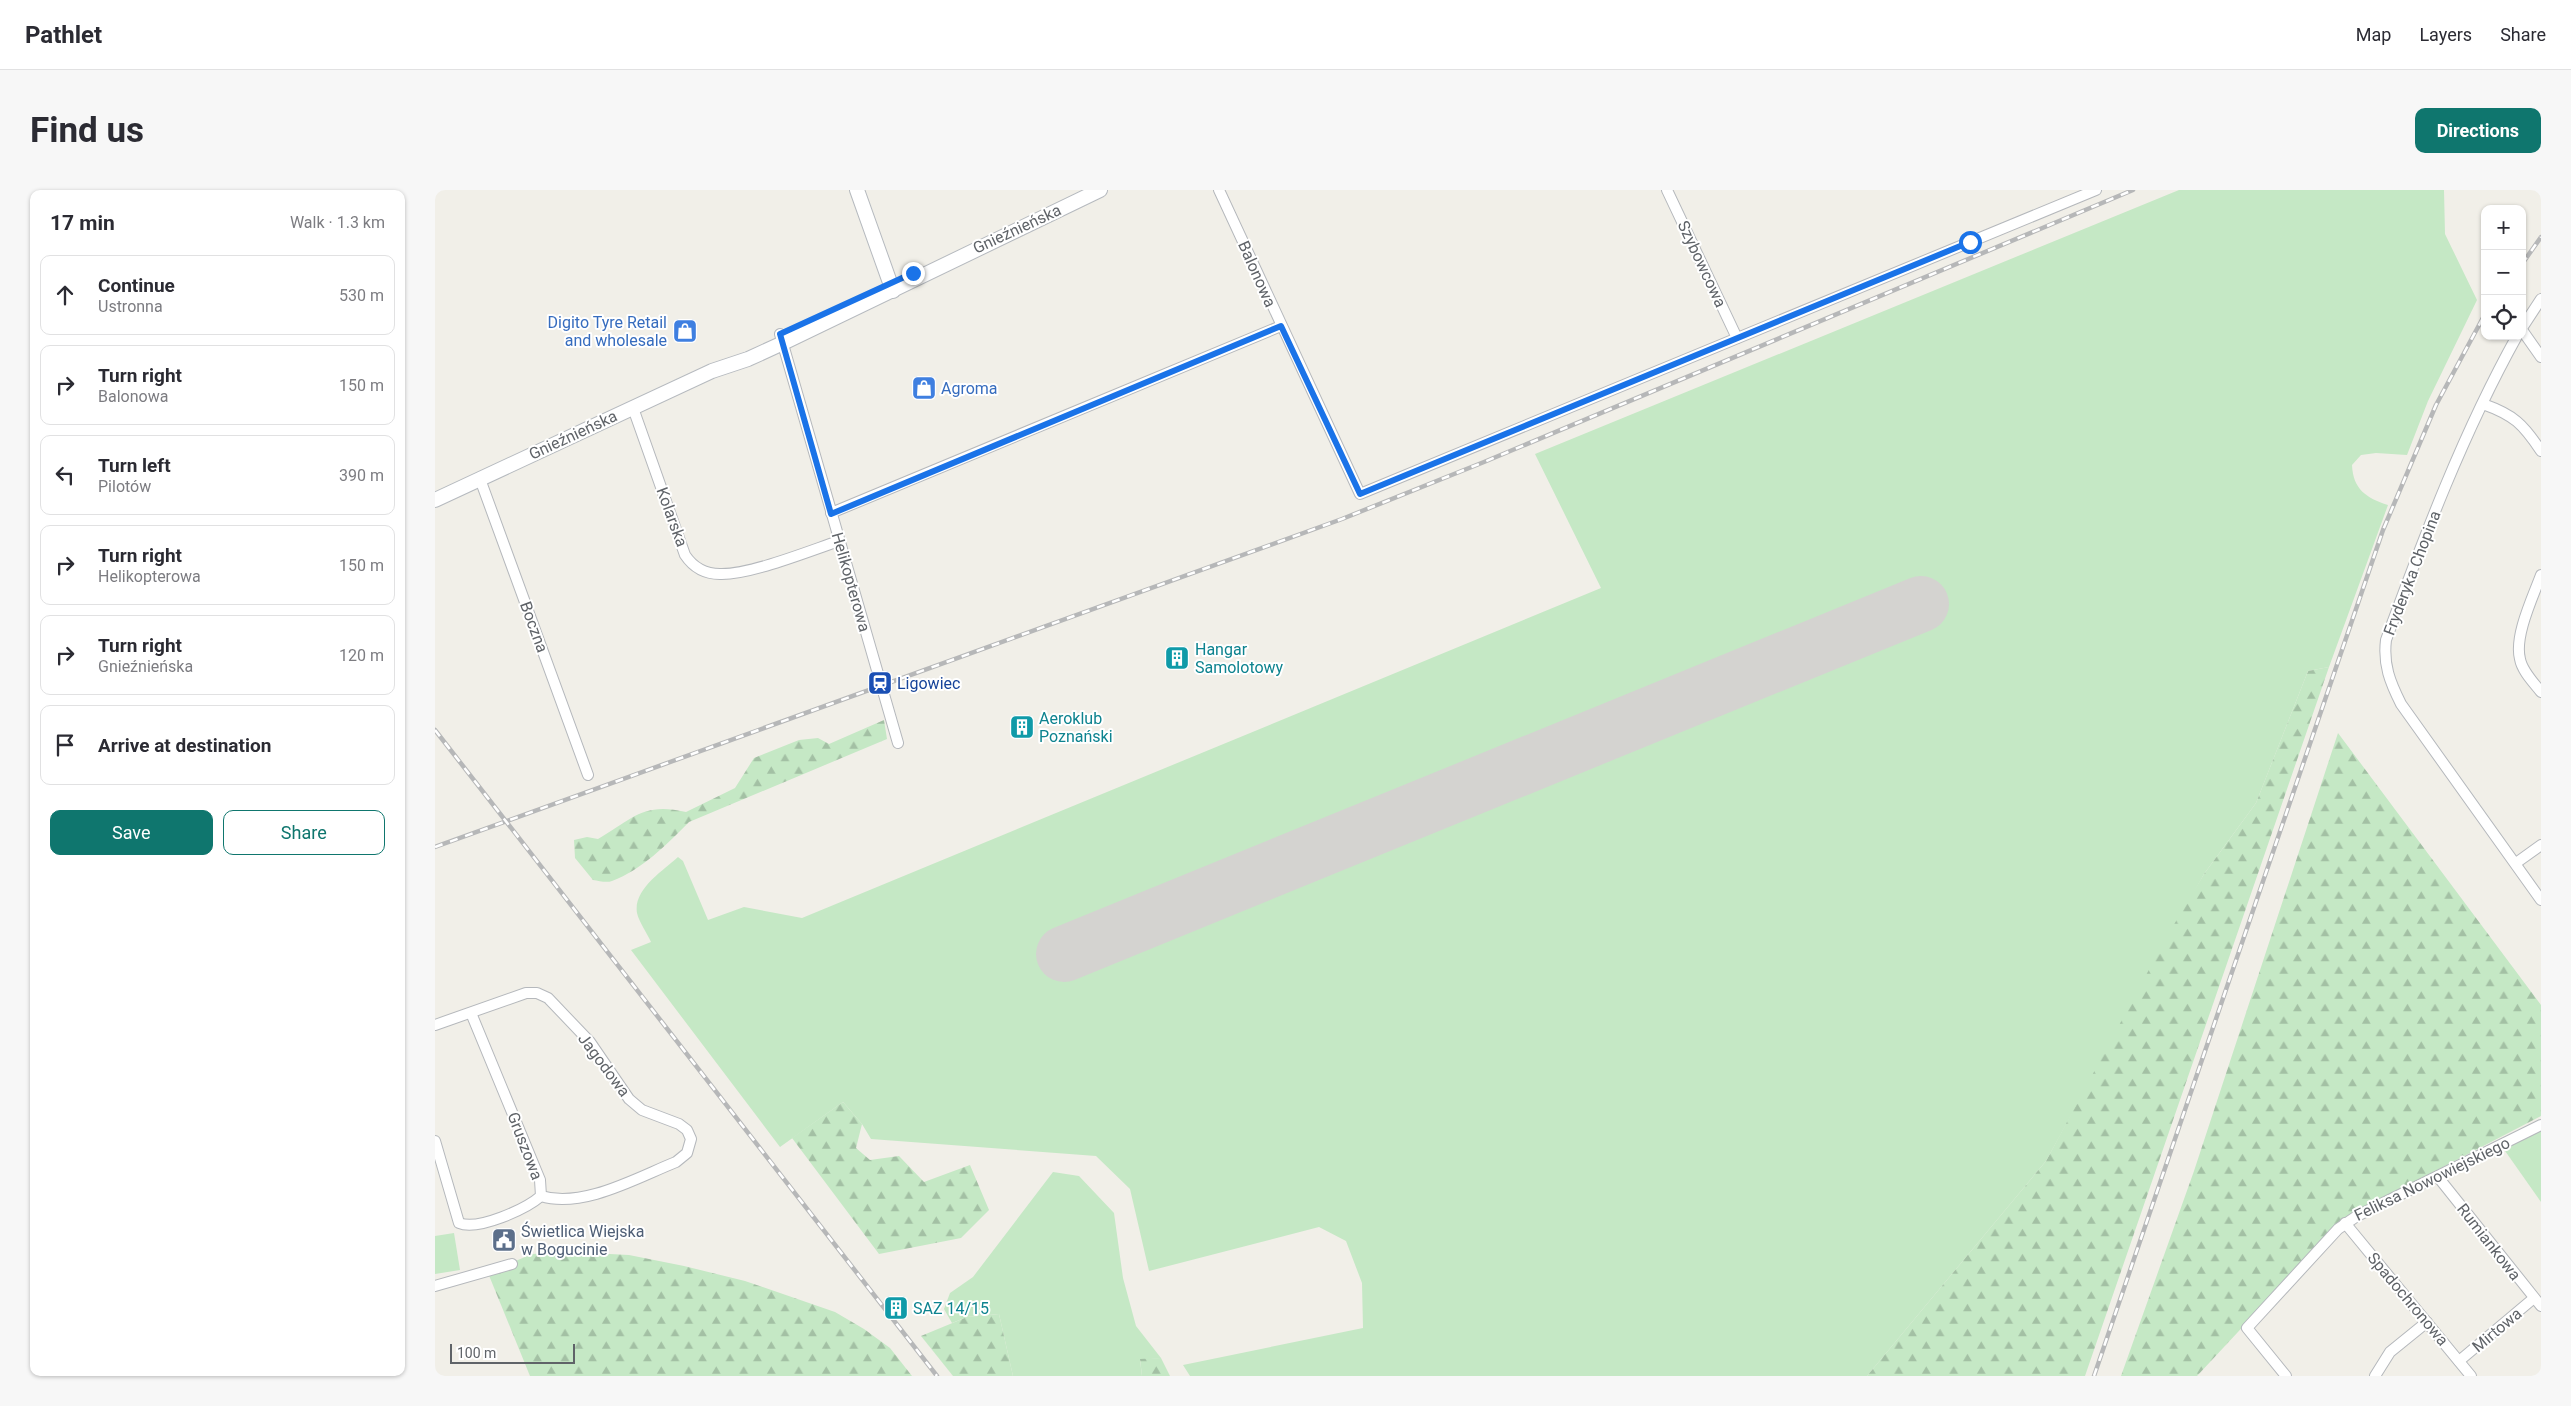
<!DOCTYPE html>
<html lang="en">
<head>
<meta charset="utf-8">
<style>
  body { margin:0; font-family:Roboto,sans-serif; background:#f7f7f7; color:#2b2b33 }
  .controls { position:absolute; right:15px; top:15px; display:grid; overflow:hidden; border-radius:10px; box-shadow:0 1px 4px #0004 }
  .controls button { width:45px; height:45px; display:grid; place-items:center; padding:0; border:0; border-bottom:1px solid #e1e1e2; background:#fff; color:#2b2b33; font:25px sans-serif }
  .scale { position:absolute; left:15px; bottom:12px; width:125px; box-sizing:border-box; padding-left:5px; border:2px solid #5f6368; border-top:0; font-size:14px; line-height:18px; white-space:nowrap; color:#5f6368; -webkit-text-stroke:4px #fff; paint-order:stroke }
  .stop { position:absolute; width:15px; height:15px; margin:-11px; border:4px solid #1a73e8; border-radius:50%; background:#fff }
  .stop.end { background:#1a73e8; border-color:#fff; box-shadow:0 1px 5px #0008 }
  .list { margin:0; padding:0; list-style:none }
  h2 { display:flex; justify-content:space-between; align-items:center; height:65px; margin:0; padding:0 20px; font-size:21px }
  h2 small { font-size:16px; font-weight:400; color:#7c7c81 }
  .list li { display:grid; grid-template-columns:32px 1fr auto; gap:15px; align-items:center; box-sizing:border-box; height:80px; margin:0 10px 10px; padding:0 10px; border:1px solid #e1e1e2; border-radius:10px }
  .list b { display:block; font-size:19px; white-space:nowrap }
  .list p { margin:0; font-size:16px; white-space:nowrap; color:#7c7c81 }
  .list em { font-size:16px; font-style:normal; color:#7c7c81 }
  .actions { display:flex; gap:10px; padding:15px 20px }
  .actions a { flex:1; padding:11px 0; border:1px solid #0f766e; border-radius:10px; text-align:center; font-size:18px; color:#0f766e }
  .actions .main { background:#0f766e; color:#fff }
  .icon { flex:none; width:28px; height:28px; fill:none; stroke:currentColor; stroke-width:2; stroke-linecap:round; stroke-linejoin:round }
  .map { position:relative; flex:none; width:2106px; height:1186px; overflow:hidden; border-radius:10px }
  header { display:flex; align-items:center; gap:30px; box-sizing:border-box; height:70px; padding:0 25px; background:#fff; border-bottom:1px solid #e1e1e2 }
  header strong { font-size:24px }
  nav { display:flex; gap:28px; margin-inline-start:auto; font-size:18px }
  .intro { display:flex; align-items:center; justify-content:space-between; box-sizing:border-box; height:120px; padding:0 30px }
  h1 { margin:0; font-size:35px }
  .button { padding:12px 22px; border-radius:10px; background:#0f766e; color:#fff; font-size:18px; font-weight:700 }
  main { display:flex; gap:30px; padding:0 30px }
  aside { flex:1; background:#fff; border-radius:10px; box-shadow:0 1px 4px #0004 }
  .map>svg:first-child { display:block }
  .green { fill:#c5e8c5 }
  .forest { fill:url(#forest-firs) }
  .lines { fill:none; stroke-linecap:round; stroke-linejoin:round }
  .runway { stroke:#d4d3d0; stroke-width:56 }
  .street-casing { stroke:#b5b8bc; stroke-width:12 }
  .secondary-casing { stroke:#b6babf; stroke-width:16 }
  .street { stroke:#fff; stroke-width:10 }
  .secondary { stroke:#fff; stroke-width:14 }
  .rail-casing { stroke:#b6b7b8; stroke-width:4.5 }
  .rail { stroke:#fff; stroke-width:2.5; stroke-dasharray:8; stroke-linecap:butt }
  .route { stroke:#1a73e8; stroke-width:6 }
  .labels { text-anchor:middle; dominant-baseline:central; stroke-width:4; stroke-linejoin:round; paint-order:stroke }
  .street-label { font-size:16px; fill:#5f6368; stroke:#fff }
  .shop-label { font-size:16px; fill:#366cbe; stroke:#fff; text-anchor:end }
  .culture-label { font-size:16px; fill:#0d838f; stroke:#fff; text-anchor:start }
  .transit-label { font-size:16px; fill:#164399; stroke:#fff; text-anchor:start }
  .service-label { font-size:16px; fill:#4e5e75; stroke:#fff; text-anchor:start }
</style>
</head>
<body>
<header>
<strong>Pathlet</strong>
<nav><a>Map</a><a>Layers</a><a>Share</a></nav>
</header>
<div class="intro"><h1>Find us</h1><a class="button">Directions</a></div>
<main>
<aside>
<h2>17 min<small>Walk · 1.3 km</small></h2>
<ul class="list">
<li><svg class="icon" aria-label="ahead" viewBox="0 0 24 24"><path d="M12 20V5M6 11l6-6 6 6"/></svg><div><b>Continue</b><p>Ustronna</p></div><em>530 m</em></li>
<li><svg class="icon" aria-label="right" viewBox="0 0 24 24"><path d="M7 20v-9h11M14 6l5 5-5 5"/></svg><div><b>Turn right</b><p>Balonowa</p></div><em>150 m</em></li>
<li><svg class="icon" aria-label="left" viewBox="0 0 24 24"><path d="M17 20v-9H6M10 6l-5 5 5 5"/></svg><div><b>Turn left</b><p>Pilotów</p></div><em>390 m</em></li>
<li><svg class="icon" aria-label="right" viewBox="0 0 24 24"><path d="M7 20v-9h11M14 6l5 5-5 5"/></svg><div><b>Turn right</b><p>Helikopterowa</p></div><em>150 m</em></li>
<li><svg class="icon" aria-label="right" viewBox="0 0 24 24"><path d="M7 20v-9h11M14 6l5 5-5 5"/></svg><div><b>Turn right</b><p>Gnieźnieńska</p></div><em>120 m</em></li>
<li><svg class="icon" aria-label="arrive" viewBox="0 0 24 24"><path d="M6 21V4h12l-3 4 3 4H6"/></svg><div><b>Arrive at destination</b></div></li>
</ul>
<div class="actions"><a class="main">Save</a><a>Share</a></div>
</aside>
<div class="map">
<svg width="2106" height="1186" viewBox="0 0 2106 1186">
  <defs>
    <pattern id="forest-firs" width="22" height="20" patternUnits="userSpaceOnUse" patternTransform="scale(1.25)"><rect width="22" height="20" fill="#c5e8c5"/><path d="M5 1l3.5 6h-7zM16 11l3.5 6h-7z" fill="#a3c0a4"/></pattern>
  </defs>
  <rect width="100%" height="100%" fill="#f1efe8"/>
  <g class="green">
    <path d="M1744,0H2009L2010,44L2042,110L1993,211L1972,265L1941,263L1926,265L1917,275C1918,299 1931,308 1953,315L1894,477L1873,481L1821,613L1769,684L1611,971L1432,1186H755L748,1175L928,1138L927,1093L911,1051L884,1037L714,1081L695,999L661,966L436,949L427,934L408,912L345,957L196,760L216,752C212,743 204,732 202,723C198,699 228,681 243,667L248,671L273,730L309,717L367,728L1166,398L1100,264Z"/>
    <polygon points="2106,939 2106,1012 2068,958"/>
    <polygon points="618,982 644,986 679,1023 688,1088 701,1136 726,1168 705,1170 707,1186 578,1186 564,1124 532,1127 517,1133 509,1119 515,1103 538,1087"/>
    <polygon points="19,1043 25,1080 0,1084 0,1046"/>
  </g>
  <g class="forest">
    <polygon points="1894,477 1650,1186 1432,1186 1611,971 1731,748 1769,684 1821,613 1873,481"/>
    <path d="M449,530L452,549L254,632C232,654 207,680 177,691C172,693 164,691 158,690L140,668L139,650L152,647L163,649C198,629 207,612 251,622L300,598L319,568L364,550L383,548L394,554Z"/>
    <polygon points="1903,543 2106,815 2106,926 1908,1029 1762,1186 1686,1186 1759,981"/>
    <polygon points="408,912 427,934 421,958 435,970 464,966 489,992 535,975 554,1020 526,1048 444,1064 357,948"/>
    <polygon points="136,1062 194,1065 249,1076 310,1091 400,1122 429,1139 455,1158 477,1186 95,1186 53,1083 97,1064"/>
    <polygon points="564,1124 578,1186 518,1186 486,1146 532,1127"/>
    <polygon points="726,1168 735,1186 707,1186 705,1169"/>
  </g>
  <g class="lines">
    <polyline class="runway" points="629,764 1486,414"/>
    <defs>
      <g id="street">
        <polyline points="784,0 925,304 1661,0"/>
        <polyline points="1232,0 1302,148"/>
        <polyline points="2087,138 2106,109"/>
        <polyline points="2087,140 2106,167"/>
        <polyline points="345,144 463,553"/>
        <path d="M2082,146C2028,243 1989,347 1951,450C1948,475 1955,492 1966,514L2106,710"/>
        <path d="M2048,214C2079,225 2088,234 2106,261"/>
        <path d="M198,218L250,365C258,377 270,384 285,384C315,385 374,361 404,351"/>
        <polyline points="45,289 153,585"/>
        <polyline points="396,323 846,136"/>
        <path d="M2106,385C2098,407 2079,446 2085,469C2087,481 2099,493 2106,502"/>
        <polyline points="2081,673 2106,655"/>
        <path d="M0,835L91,803H102L113,808L155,852L194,909L207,920L244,934L252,940L256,949L252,963L241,972C203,987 148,1019 106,1006"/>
        <path d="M0,951L24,1033C43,1041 91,1019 106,1006L105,990L36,823"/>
        <polyline points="2003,987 2106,1116"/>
        <polyline points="1910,1033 2036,1186"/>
        <polyline points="0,1096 77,1074"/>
        <polyline points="2024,1171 2099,1108"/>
        <polyline points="1851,1186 1812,1138 1903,1039 1922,1026 2106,935"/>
        <polyline points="1940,1186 1955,1162 1992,1132"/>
      </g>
      <g id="secondary">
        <polyline points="422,0 458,101"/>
        <polyline points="0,310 277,181 313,169 348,153 665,0"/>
      </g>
    </defs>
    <use href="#street" class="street-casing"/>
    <use href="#secondary" class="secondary-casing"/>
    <use href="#street" class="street"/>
    <use href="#secondary" class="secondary"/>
    <defs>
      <g id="rail">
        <polyline points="2087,74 2106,47"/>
        <polyline points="0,540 502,1186"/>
        <polyline points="0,657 907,329 1049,272 1698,0"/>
        <polyline points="1659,1186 1948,340 2001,215 2050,124"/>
      </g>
    </defs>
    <use href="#rail" class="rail-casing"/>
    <use href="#rail" class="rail"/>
  </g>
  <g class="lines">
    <polyline class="route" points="478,83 345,144 396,324 846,136 925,304 1535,52"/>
  </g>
  <defs>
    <symbol id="shop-square" viewBox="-11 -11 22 22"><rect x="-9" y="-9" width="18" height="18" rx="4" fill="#3f7fe0" stroke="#fff"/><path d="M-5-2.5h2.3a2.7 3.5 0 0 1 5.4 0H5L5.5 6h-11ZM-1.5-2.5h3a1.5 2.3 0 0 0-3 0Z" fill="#fff"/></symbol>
    <symbol id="building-square" viewBox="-11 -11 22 22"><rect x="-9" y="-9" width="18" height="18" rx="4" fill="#0f9aa8" stroke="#fff"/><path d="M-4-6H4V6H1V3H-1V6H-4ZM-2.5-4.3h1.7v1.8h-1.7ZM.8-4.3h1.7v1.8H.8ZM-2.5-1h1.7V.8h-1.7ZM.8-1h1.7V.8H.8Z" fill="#fff"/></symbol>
    <symbol id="station-square" viewBox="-11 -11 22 22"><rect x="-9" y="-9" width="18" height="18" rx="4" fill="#1a4fb4" stroke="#fff"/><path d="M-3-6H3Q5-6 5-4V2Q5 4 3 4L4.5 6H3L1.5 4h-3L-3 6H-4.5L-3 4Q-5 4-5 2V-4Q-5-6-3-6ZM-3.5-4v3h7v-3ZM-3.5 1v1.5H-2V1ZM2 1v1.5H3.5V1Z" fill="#fff"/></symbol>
    <symbol id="civic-square" viewBox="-11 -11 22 22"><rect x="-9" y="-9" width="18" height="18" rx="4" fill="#5c6f8a" stroke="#fff"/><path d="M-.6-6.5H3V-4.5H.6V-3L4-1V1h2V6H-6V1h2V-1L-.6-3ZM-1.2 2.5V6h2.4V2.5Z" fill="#fff"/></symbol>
  </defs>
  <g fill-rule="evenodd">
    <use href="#shop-square" x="236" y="127" width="28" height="28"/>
    <use href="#shop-square" x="475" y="184" width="28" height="28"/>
    <use href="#building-square" x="728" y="454" width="28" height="28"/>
    <use href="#station-square" x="431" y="479" width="28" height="28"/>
    <use href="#building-square" x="573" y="523" width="28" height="28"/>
    <use href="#civic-square" x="55" y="1036" width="28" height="28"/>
    <use href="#building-square" x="447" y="1104" width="28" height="28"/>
  </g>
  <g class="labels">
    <g class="street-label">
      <text transform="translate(582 39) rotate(-25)">Gnieźnieńska</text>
      <text transform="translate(1267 74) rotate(65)">Szybowcowa</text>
      <text transform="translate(822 84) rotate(66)">Balonowa</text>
      <text transform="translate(138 245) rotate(-25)">Gnieźnieńska</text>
      <text transform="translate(237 327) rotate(70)">Kolarska</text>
      <text transform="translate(1977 383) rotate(-69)">Fryderyka Chopina</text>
      <text transform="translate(416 392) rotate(74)">Helikopterowa</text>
      <text transform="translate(99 437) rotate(70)">Boczna</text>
      <text transform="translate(169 875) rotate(53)">Jagodowa</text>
      <text transform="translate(90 956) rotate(69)">Gruszowa</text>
      <text transform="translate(1997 989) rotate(-26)">Feliksa Nowowiejskiego</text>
      <text transform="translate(2054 1052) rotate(52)">Rumiankowa</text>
      <text transform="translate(1973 1109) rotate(50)">Spadochronowa</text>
      <text transform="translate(2062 1140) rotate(-40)">Mirtowa</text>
    </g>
    <g class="shop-label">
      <text x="232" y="132">Digito Tyre Retail<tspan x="232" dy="18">and wholesale</tspan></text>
      <text x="506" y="198" text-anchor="start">Agroma</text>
    </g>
    <g class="culture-label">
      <text x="760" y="459">Hangar<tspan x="760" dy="18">Samolotowy</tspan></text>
      <text x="604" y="528">Aeroklub<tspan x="604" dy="18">Poznański</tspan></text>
      <text x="478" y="1118">SAZ 14/15</text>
    </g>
    <g class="transit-label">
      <text x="462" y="493">Ligowiec</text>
    </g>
    <g class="service-label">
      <text x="86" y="1041">Świetlica Wiejska<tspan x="86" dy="18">w Bogucinie</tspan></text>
    </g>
  </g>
</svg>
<div class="controls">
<button>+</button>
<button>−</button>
<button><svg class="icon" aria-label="locate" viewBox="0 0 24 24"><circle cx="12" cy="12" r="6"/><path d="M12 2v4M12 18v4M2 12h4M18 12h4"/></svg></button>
</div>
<div class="scale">100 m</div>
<div class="stop" style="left:1535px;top:52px"></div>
<div class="stop end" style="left:478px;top:83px"></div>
</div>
</main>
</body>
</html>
